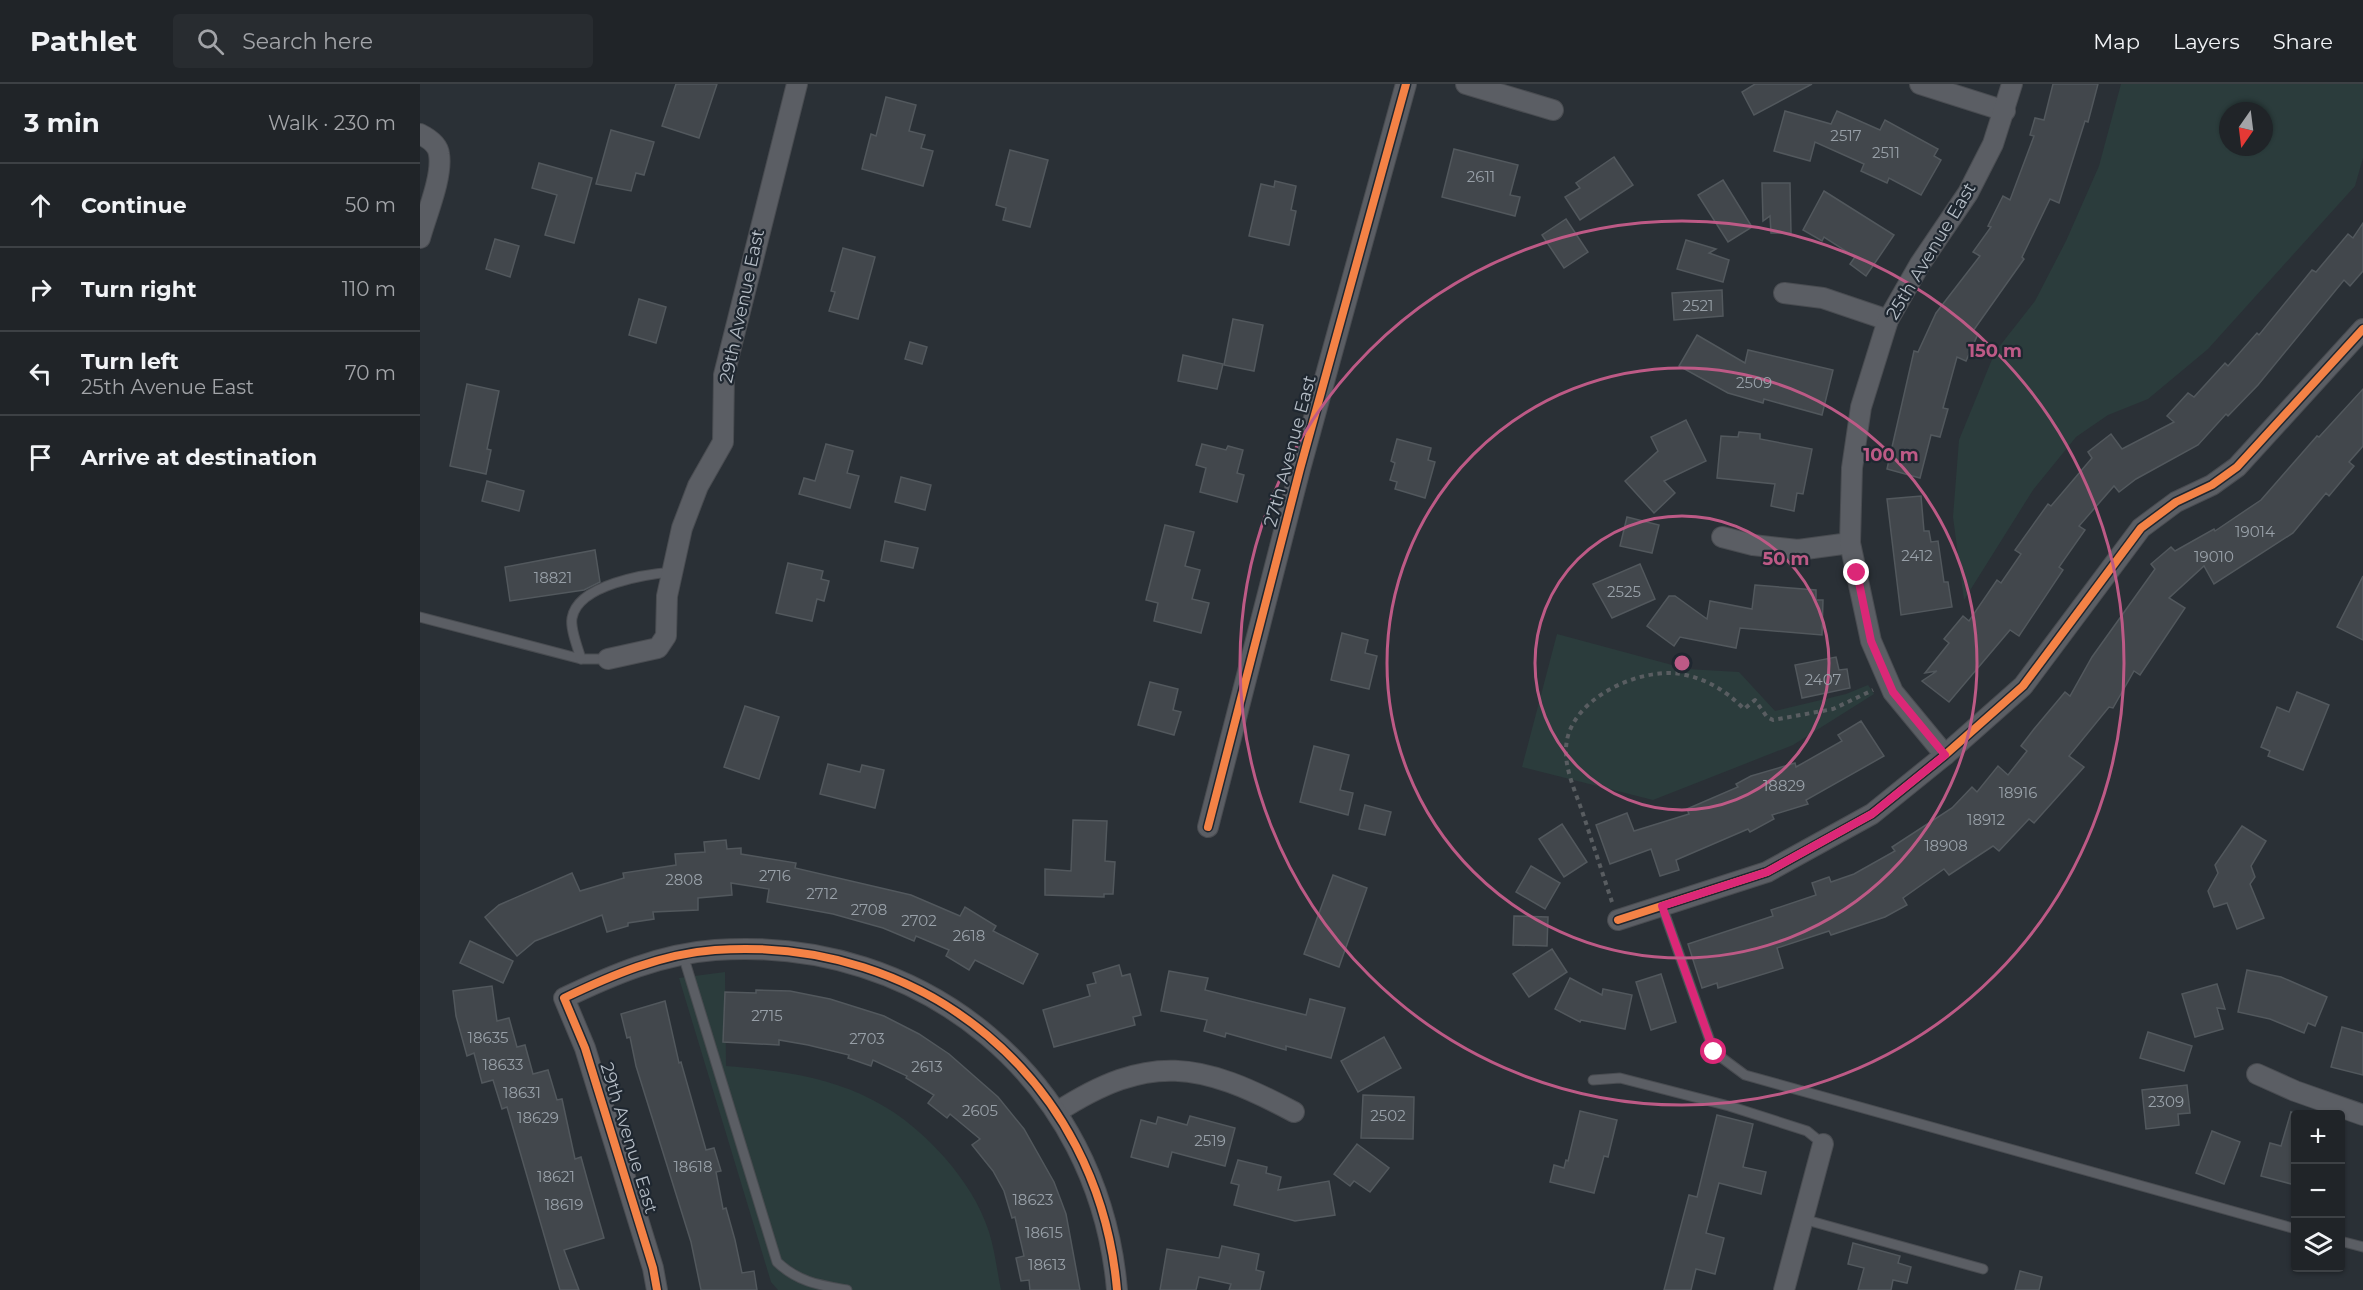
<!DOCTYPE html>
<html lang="en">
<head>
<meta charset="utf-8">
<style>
  body { margin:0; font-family:Montserrat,sans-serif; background:#282c30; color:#f1f3f6 }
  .controls { position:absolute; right:18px; bottom:18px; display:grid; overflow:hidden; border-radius:6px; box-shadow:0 2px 4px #0004 }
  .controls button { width:54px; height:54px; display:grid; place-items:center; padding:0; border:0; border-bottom:2px solid #3d4145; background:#202428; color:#f1f3f6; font:30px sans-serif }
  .compass { position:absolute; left:1799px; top:18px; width:54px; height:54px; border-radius:50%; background:#202428; box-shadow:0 2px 4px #0004; rotate:194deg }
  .stop { position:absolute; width:18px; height:18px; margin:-14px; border:4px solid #db2777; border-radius:50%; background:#fff }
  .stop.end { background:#db2777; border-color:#fff; box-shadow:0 2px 6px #0008 }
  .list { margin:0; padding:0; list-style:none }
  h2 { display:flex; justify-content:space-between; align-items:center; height:78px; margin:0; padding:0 24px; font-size:26px }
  h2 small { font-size:20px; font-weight:400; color:#a2a4a8 }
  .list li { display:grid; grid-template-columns:39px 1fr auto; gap:18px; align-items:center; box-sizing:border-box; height:84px; padding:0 24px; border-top:2px solid #3d4145 }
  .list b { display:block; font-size:22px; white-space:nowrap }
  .list p { margin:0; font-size:20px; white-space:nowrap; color:#a2a4a8 }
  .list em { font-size:20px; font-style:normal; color:#a2a4a8 }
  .icon { flex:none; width:33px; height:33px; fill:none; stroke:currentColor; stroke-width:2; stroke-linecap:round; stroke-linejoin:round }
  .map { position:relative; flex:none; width:1943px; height:1206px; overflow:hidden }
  header { display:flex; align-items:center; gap:36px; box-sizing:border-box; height:84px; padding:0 30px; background:#202428; border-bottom:2px solid #3d4145 }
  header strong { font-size:28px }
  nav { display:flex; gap:33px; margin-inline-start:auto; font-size:21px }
  .search { width:420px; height:54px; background:#282c30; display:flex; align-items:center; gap:15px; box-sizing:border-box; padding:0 21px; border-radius:6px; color:#a2a4a8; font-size:22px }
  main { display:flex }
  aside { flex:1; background:#202428 }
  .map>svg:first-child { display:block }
  .green { fill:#2b3c3c; fill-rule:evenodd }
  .building { fill:#42474c; stroke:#52585d; stroke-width:1.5 }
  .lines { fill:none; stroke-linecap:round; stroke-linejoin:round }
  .lane-casing { stroke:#494c51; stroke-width:11 }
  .street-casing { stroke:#494c51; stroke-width:22 }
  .path { stroke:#595d61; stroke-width:4; stroke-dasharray:4.5 4.5; stroke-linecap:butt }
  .lane { stroke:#5b5e64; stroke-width:9 }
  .street { stroke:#5b5e64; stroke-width:20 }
  .cycleway-casing { stroke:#1f2730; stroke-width:11 }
  .cycleway { stroke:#f48246; stroke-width:8 }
  .route { stroke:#db2777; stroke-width:8 }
  .ring { fill:none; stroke:#bd5a86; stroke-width:3 }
  .labels { text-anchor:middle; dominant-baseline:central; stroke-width:4.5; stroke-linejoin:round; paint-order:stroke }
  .number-label { font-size:15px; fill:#98a0a8 }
  .street-label { font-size:18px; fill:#b5bdc6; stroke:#1f2730 }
  .centre { fill:#bd5a86; stroke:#1f2730; stroke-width:3 }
  .ring-label { font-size:18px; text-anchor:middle; font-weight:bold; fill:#bd5a86; stroke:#1f2730; stroke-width:4.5; stroke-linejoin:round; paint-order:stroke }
</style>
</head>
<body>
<header>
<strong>Pathlet</strong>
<div class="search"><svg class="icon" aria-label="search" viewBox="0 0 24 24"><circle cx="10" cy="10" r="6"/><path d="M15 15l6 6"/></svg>Search here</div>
<nav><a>Map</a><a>Layers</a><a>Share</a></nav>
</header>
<main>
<aside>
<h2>3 min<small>Walk · 230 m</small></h2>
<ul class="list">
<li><svg class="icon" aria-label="ahead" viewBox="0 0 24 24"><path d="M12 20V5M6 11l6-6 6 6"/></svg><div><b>Continue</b></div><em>50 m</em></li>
<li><svg class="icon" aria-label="right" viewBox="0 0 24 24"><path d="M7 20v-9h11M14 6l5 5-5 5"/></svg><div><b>Turn right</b></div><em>110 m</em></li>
<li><svg class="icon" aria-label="left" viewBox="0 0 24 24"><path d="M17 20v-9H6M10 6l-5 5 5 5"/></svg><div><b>Turn left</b><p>25th Avenue East</p></div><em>70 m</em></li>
<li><svg class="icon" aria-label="arrive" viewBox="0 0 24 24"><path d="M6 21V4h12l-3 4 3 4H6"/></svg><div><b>Arrive at destination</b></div></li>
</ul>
</aside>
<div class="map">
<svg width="1943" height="1206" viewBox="0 0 1943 1206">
  <rect width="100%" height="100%" fill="#2a3036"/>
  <g class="green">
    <path d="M1701,0H1943V74L1935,102L1788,265L1728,315L1688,331L1656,353L1613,406L1544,516L1533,433L1539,356L1575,268L1615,217L1646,157L1679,82ZM1808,27H1844V63H1808Z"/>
    <polygon points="1137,550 1267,585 1319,588 1355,627 1426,610 1448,601 1454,610 1373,661 1233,716 1102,683"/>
    <path d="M305,888L306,982C396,989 463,1003 525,1074C544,1096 560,1120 569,1148C575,1167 577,1187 581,1206H358L351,1198L259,894Z"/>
  </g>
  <g class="building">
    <polygon points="256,0 297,0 279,54 242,42"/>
    <polygon points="1335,0 1392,0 1334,31 1322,8"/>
    <polygon points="1633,0 1678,0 1668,38 1665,37 1639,119 1630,115 1602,173 1604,175 1553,247 1558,250 1546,277 1537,273 1523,324 1528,325 1520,353 1511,351 1500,394 1467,385 1494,267 1498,268 1516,229 1560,172 1553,168 1571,143 1568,142 1583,112 1590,116 1614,52 1610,51 1615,34 1624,36"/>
    <polygon points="466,13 496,21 489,47 505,51 501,64 513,67 503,102 442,85 451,50 456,52"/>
    <polygon points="1365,27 1411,40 1417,27 1460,46 1465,36 1518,65 1514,72 1521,76 1501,111 1469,94 1467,99 1441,87 1444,80 1395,58 1390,77 1354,67"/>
    <polygon points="191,46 234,58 224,91 216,89 211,107 176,100"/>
    <polygon points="1034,65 1098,81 1090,111 1100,113 1095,132 1022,113"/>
    <polygon points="590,66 628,76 610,143 583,136 586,124 576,121"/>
    <polygon points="1194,73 1213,101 1160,136 1145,113 1160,104 1156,99"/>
    <polygon points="119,79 172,94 154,159 125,151 137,111 112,104"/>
    <polygon points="1303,96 1332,143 1308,158 1278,111"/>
    <polygon points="855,97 876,102 871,126 876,127 869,161 829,152 841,100 854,103"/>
    <polygon points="1342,99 1370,99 1371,149 1351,149 1350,132 1343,137"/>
    <polygon points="1404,107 1474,151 1446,192 1430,180 1435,173 1404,153 1402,157 1383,146"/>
    <polygon points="1146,135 1168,168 1144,184 1122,151"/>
    <polygon points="1943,139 1943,187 1930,202 1924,196 1838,301 1808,332 1806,330 1778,361 1716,395 1699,408 1694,402 1659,442 1665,446 1639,483 1643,486 1599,552 1590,546 1529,618 1502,597 1517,587 1505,589 1529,559 1524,555 1543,532 1549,537 1577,496 1581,499 1601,470 1595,466 1628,420 1631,422 1672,374 1668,368 1691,350 1702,365 1754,338 1747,332 1768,309 1774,313 1805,279 1808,282 1837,249 1839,251 1892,186 1896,188 1928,150 1933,154"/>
    <polygon points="75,155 99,162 90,193 66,185"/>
    <polygon points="1266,156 1296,165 1289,169 1309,176 1303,198 1257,185"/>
    <polygon points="423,164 455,173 438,235 409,227 415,208 411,207"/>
    <polygon points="1302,206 1303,232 1254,236 1252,209"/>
    <polygon points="219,215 246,223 236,259 209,251"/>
    <polygon points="813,235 843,241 834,287 804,281"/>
    <polygon points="1277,251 1325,279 1328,266 1413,286 1402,331 1344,315 1343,319 1308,309 1259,282"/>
    <polygon points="490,258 507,263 502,280 485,275"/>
    <polygon points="763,271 803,280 797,305 758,297"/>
    <polygon points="47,300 79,307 67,365 71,366 66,390 30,382"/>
    <polygon points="1943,305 1943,362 1929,378 1934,382 1909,412 1906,409 1873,449 1794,500 1784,482 1749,514 1765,524 1720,591 1714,587 1693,624 1689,623 1649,672 1664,683 1614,739 1609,735 1579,767 1573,762 1529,791 1524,785 1483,814 1487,821 1465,833 1411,851 1409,847 1357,864 1363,884 1298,904 1297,899 1282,904 1268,860 1353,832 1351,826 1396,811 1392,799 1409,793 1411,798 1434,790 1475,767 1472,763 1532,724 1552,703 1557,708 1578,682 1588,691 1607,667 1601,662 1614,645 1645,608 1650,612 1672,573 1735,485 1731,480 1751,463 1755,467 1794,445 1795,447 1841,416 1897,352 1899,353"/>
    <polygon points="1266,336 1286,377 1244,397 1255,409 1234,429 1205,397 1238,367 1231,353"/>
    <polygon points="1319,348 1340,350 1340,355 1392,365 1383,410 1377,409 1374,427 1351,422 1355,400 1297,394 1301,352 1318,353"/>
    <polygon points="977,355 1011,364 1008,376 1015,378 1005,414 975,405 977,398 970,396 975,379 971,377"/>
    <polygon points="406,360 433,367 427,389 439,392 430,424 379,410 384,394 395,397"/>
    <polygon points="782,360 806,366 808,362 823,366 817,389 824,391 817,418 780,408 786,384 776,381"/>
    <polygon points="481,393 511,401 505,426 475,418"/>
    <polygon points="67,397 104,407 99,427 62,417"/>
    <polygon points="1501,412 1504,447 1509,447 1511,458 1518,457 1524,498 1528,498 1532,523 1481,531 1467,415"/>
    <polygon points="1207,433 1239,441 1232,469 1200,462"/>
    <polygon points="745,441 774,448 765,482 780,486 772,515 789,519 781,549 734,537 738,519 726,516"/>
    <polygon points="465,457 498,464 493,484 461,477"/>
    <polygon points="175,466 180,498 164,506 90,517 85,483"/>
    <polygon points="368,479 403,487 401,495 409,497 404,517 397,515 392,537 356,529"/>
    <polygon points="1220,480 1235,515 1192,534 1173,500"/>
    <polygon points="1943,492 1943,556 1917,543"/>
    <polygon points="1335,501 1396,506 1396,516 1403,516 1402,551 1320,544 1316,564 1260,553 1254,562 1227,542 1249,512 1255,512 1287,535 1290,517 1332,525"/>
    <polygon points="922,549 948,556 945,569 957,572 949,605 911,596"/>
    <polygon points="1416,573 1419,586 1427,585 1430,604 1382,614 1375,581"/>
    <polygon points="730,598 758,605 753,626 761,628 754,651 718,641"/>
    <polygon points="1877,608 1909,621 1883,686 1848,672 1850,667 1841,663 1857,623 1869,628"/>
    <polygon points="325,622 359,633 339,695 304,683"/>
    <polygon points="1441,637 1464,672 1386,716 1388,720 1352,731 1354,735 1330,748 1328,745 1256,776 1259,786 1240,792 1231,765 1190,780 1176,741 1207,729 1214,747 1269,730 1267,725 1318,703 1316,700 1331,692 1375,679 1376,683 1422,657 1418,651"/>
    <polygon points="894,662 929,671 920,706 933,709 928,731 880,718"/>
    <polygon points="408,680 440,688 442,681 464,686 455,724 400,710"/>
    <polygon points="945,721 971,728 965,751 939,745"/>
    <polygon points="653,736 687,737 685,777 695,778 693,810 684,810 684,813 625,811 625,785 651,787"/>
    <polygon points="1142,740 1167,778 1144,793 1119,755"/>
    <polygon points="1822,742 1846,757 1831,782 1835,793 1830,800 1844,834 1817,845 1807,819 1794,823 1788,807 1798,789 1795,781"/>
    <polygon points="306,756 307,765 321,764 321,770 376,779 375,784 491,811 540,832 545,823 576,842 573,847 618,870 603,900 555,876 549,886 526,872 529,866 496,852 494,857 463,844 413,830 347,818 349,805 311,799 312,811 278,814 278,826 233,828 234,835 208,839 208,842 187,848 182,831 115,857 97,872 65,833 79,821 152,789 160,807 204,794 203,789 256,781 255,770 285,768 284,758"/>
    <polygon points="1111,782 1140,799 1125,825 1096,808"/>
    <polygon points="913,791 947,804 919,883 884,870"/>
    <polygon points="1094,832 1128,833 1127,862 1093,861"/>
    <polygon points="50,857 93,877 83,899 40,879"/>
    <polygon points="1132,865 1147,888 1109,913 1093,890"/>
    <polygon points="699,881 702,892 710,890 721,931 713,933 715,941 634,963 623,926 670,912 667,901 676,899 673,889"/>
    <polygon points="1827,886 1861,893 1907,913 1895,942 1888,939 1884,949 1850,935 1818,928"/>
    <polygon points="749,887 788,894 785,906 886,931 890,915 925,924 911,974 866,962 866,966 806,949 805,953 784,947 787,936 741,927"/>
    <polygon points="1241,890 1256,938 1231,946 1216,898"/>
    <polygon points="1150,894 1182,911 1183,905 1212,911 1205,945 1161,936 1160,938 1135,925"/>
    <polygon points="1797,900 1805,925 1797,924 1803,945 1775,953 1762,910"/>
    <polygon points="72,902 77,937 89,934 97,963 105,961 113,990 128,986 137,1016 142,1015 155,1075 161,1073 169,1102 184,1154 144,1166 159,1206 140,1206 87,1023 82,1025 73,996 62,999 54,969 47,972 36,932 33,907"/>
    <polygon points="336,906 370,907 410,915 464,932 499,950 529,970 578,1013 604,1045 634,1098 646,1130 660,1206 610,1206 609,1196 601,1197 596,1174 604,1172 595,1133 592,1134 584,1107 573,1087 552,1061 560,1055 530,1030 527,1034 508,1019 514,1011 486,994 487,992 453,976 451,982 428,974 429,971 388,961 359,956 359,961 303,958 305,908 336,909"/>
    <polygon points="245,917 259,979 261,978 286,1066 294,1064 301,1087 296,1088 303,1125 306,1124 315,1156 322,1189 334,1187 337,1206 281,1206 271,1158 216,982 210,953 207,954 201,930"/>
    <polygon points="1922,943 1943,949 1943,991 1911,983"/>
    <polygon points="1728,948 1772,962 1764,987 1720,974"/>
    <polygon points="964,953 981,984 938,1008 921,977"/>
    <polygon points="1767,1001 1770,1029 1758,1030 1759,1041 1726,1045 1722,1006"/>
    <polygon points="943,1011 994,1013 993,1055 941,1054"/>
    <polygon points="1160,1027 1197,1036 1188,1073 1184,1072 1174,1109 1130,1098 1134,1081 1144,1084 1146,1076 1148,1077"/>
    <polygon points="1871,1028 1875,1029 1875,1101 1841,1092 1850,1059 1861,1062"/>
    <polygon points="1297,1031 1333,1040 1323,1083 1346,1088 1341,1110 1299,1099 1286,1149 1304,1154 1295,1190 1276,1185 1271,1206 1244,1206 1269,1111 1277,1113"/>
    <polygon points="770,1032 815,1044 805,1082 752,1068 748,1083 711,1073 721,1036 736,1040 738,1033 767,1041"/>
    <polygon points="1792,1047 1820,1058 1804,1100 1776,1089"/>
    <polygon points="937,1060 969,1084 950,1108 934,1097 930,1102 914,1090"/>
    <polygon points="818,1076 847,1083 846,1089 861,1093 858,1106 909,1097 915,1131 875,1137 814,1121 819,1101 811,1099"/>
    <polygon points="1433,1159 1480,1172 1478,1179 1491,1183 1487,1199 1473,1196 1471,1206 1438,1206 1444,1184 1428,1180"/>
    <polygon points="802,1162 839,1170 836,1186 844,1188 840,1206 809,1206 811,1200 779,1193 776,1206 740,1206 747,1165 799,1174"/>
    <polygon points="1600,1187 1622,1193 1619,1206 1595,1206"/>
  </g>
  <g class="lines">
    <defs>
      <g id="lane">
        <polyline points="0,533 161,575 188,575"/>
        <path d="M161,575C158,564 150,545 152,534C158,500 227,490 253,488"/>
        <polyline points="1242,822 1294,968 1325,991 1876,1145"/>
        <path d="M263,871L357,1178C378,1198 399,1201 427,1206"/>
        <polyline points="1173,996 1200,994 1309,1022 1387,1047 1403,1060"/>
        <polyline points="1383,1135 1563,1185"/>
        <polyline points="1920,1157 1943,1163"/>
      </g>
      <g id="street">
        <polyline points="1046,0 1133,26"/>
        <polyline points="1500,0 1585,27"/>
        <path d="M0,50C8,54 18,61 19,70C23,92 6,132 0,154"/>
        <polyline points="1364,209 1403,214 1468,236"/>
        <polyline points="1302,453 1333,461 1378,466 1430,459"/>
        <polyline points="188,575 238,564 246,552 247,512 262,444 278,402 303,358 304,291 377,0"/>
        <polyline points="1525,671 1473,608 1451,557 1430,459 1432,384 1441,323 1468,236 1500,180 1548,109 1573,60 1592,0"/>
        <polyline points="788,743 880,385 986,0"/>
        <polyline points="1198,836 1347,788 1452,730 1525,671 1603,602 1721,444 1756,418 1792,401 1817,383 1943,245"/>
        <polyline points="1837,990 1875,1007 1943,1031"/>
        <path d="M637,1028C730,968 780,978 874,1028"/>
        <path d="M237,1206L233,1184L165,964L144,914C192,891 241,870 295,866C504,851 679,996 697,1206"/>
        <polyline points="1364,1206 1403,1060"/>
      </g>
    </defs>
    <use href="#lane" class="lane-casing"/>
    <use href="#street" class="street-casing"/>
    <path class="path" d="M1192,818C1182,788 1172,757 1162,727C1155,707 1145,685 1146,665C1147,616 1218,583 1261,590C1287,595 1305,606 1324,625L1335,616L1347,633L1353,636L1413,625L1453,606"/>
    <use href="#lane" class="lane"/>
    <use href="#street" class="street"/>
    <defs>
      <g id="cycleway">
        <polyline points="788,743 880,385 986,0"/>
        <polyline points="1198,836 1347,788 1452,730 1525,671 1603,602 1721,444 1756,418 1792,401 1817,383 1943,245"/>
        <path d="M237,1206L233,1184L165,964L144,914C192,891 241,870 295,866C504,851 679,996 697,1206"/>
      </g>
    </defs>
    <use href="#cycleway" class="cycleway-casing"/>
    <use href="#cycleway" class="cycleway"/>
  </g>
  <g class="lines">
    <polyline class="route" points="1294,968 1242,822 1347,788 1452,730 1525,671 1473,608 1451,557 1437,489"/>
  </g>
  <g class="ring">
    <circle cx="1262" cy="579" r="147"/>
    <circle cx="1262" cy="579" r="295"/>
    <circle cx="1262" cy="579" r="442"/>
  </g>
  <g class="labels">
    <g class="number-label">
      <text x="1426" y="51">2517</text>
      <text x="1466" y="68">2511</text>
      <text x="1061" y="92">2611</text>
      <text x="1278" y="221">2521</text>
      <text x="1334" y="298">2509</text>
      <text x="1835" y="447">19014</text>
      <text x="1497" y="471">2412</text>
      <text x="1794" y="472">19010</text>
      <text x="133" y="493">18821</text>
      <text x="1204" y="507">2525</text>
      <text x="1403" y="595">2407</text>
      <text x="1364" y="701">18829</text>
      <text x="1598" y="708">18916</text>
      <text x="1566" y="735">18912</text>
      <text x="1526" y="761">18908</text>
      <text x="355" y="791">2716</text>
      <text x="264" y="795">2808</text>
      <text x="402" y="809">2712</text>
      <text x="449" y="825">2708</text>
      <text x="499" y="836">2702</text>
      <text x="549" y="851">2618</text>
      <text x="347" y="931">2715</text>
      <text x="68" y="953">18635</text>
      <text x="447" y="954">2703</text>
      <text x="83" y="980">18633</text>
      <text x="507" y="982">2613</text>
      <text x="102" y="1008">18631</text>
      <text x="1746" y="1017">2309</text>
      <text x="560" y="1026">2605</text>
      <text x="968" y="1031">2502</text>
      <text x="118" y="1033">18629</text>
      <text x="790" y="1056">2519</text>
      <text x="273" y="1082">18618</text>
      <text x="136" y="1092">18621</text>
      <text x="613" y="1115">18623</text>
      <text x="144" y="1120">18619</text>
      <text x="624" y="1148">18615</text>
      <text x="627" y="1180">18613</text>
    </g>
    <g class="street-label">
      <text transform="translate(1511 167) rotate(-59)">25th Avenue East</text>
      <text transform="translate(322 222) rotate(-78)">29th Avenue East</text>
      <text transform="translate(870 367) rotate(-75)">27th Avenue East</text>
      <text transform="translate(209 1054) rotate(73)">29th Avenue East</text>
    </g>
  </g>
  <circle cx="1262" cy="579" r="9" class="centre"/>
  <g class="ring-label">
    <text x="1575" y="273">150 m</text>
    <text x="1471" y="377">100 m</text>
    <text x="1366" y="481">50 m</text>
  </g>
</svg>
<div class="controls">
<button>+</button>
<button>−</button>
<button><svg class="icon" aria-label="layers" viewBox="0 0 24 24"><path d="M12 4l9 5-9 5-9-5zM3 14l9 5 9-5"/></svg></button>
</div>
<svg class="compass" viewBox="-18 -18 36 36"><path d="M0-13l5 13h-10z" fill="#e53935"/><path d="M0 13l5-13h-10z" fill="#a2a4a8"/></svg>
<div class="stop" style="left:1294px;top:968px"></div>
<div class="stop end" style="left:1437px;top:489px"></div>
</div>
</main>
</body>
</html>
